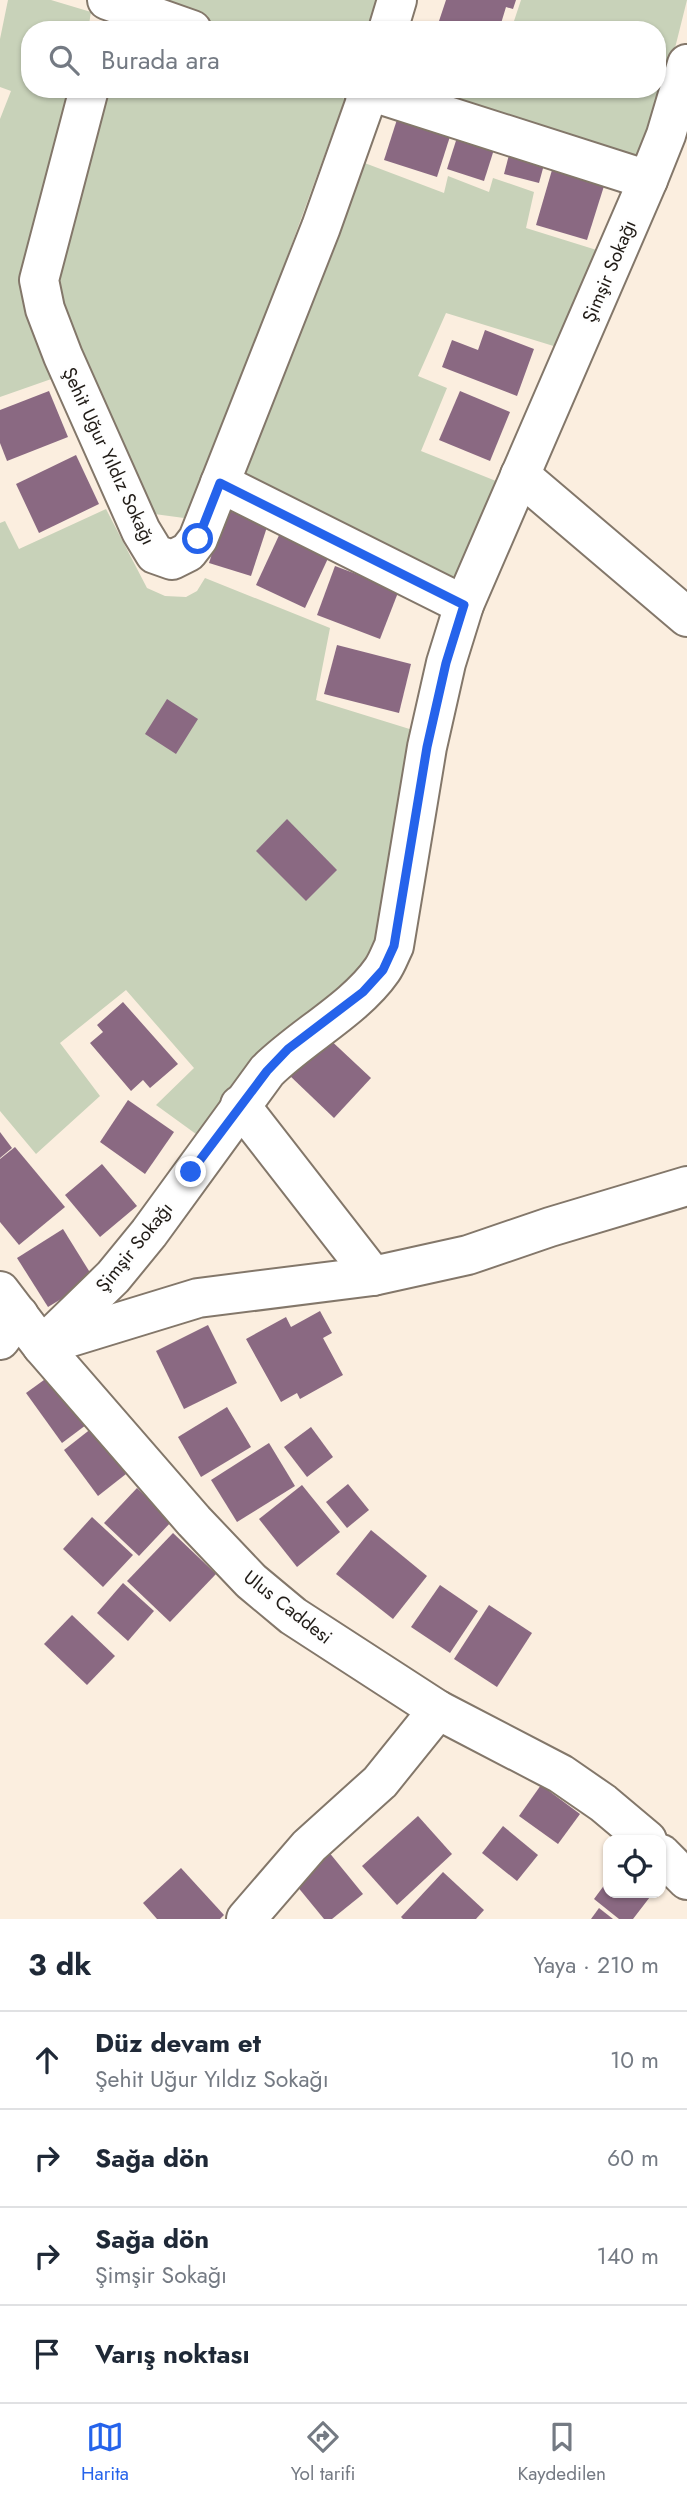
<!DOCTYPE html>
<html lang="tr">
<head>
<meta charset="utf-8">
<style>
  body { margin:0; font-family:Jost,sans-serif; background:#f2f2f3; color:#1f2937 }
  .controls { position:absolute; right:21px; bottom:21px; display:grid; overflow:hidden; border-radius:14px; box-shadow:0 2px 5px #0004 }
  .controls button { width:63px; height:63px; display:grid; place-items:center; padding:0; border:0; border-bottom:2px solid #e0e1e3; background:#fff; color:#1f2937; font:35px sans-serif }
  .stop { position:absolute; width:21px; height:21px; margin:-16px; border:5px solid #2563eb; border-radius:50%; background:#fff }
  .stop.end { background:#2563eb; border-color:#fff; box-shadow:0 2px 7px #0008 }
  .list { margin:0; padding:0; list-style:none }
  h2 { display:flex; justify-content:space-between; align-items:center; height:91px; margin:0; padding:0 28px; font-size:30px }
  h2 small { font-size:23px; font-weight:400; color:#747a83 }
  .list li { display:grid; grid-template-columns:46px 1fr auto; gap:21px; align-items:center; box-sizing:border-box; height:98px; padding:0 28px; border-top:2px solid #e0e1e3 }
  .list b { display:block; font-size:26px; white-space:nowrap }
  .list p { margin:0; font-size:23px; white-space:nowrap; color:#747a83 }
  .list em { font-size:23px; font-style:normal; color:#747a83 }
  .icon { flex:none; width:38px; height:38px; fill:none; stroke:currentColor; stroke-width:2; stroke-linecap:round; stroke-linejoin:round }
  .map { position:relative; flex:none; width:687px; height:1919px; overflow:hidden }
  .search { position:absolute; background:#fff; box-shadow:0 2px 5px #0004; left:21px; right:21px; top:21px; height:77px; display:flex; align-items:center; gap:18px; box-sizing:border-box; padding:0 24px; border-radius:28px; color:#747a83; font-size:26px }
  .sheet { height:483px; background:#fff }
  nav { display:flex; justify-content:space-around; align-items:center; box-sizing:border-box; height:98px; border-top:2px solid #e0e1e3; background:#fff; font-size:19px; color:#747a83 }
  nav a { display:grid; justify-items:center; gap:4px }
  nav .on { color:#2563eb }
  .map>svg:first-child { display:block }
  .green { fill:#c8d2b9 }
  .building { fill:#8a6982 }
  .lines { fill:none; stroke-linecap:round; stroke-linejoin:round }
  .minor-casing { stroke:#83776a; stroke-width:42 }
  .tertiary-casing { stroke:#83776a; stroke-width:42 }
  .minor { stroke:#fff; stroke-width:38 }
  .tertiary { stroke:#fff; stroke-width:38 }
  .route { stroke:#2563eb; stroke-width:9 }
  .labels { text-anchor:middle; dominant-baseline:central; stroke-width:5; stroke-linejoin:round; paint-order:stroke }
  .street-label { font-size:19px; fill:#211c17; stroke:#fefefe }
</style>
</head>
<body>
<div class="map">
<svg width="687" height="1919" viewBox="0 0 687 1919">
  <rect width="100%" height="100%" fill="#fbeedf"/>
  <g class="green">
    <polygon points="8,0 51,0 91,12 88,30 30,30 30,89 74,89 33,255 57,377 0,397 0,119 11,91 0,87 0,39"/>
    <polygon points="147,0 385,0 376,30 227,30"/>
    <polygon points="521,0 687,0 668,76 636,162 392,89 657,89 657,30 511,30"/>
    <polygon points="106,89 318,89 345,99 199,497 184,518 147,513 70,344 53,277"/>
    <polygon points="362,162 444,193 448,176 489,192 493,178 534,192 526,228 603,252 560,348 446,313 418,376 447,388 421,451 501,483 463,584 239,477"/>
    <polygon points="106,509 147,588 165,596 186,597 197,591 205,578 330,628 316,700 416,731 376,957 236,1083 196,1134 156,1105 194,1068 126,990 60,1043 100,1096 36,1154 0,1111 0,523 5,521 19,549"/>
  </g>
  <g class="building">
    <polygon points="446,0 516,0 513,9 506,7 499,30 468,30 439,21"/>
    <polygon points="401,107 454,124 437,177 384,160"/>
    <polygon points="460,128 497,140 484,181 447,169"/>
    <polygon points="510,151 545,161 539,183 504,174"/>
    <polygon points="552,170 604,186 587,240 536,225"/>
    <polygon points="485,330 534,349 517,396 442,367 452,340 478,350"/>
    <polygon points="49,391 68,437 7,461 0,443 0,410"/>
    <polygon points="460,391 510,412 490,461 439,440"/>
    <polygon points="76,455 99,504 39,533 16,484"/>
    <polygon points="226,510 268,524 251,576 209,563"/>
    <polygon points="281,531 330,554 305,608 256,585"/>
    <polygon points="335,566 399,590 380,639 317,615"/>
    <polygon points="337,645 411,664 399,713 324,694"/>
    <polygon points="167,699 198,719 176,754 145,734"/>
    <polygon points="287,819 337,870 306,901 256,851"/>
    <polygon points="123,1002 178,1064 150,1088 143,1080 131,1091 90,1043 103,1032 97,1025"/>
    <polygon points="325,1035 371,1078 334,1118 288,1074"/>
    <polygon points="128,1100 174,1132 145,1174 100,1142"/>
    <polygon points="0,1132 12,1148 0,1158"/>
    <polygon points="15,1147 65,1207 19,1245 0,1222 0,1159"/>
    <polygon points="102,1164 137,1206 100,1237 65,1195"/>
    <polygon points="63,1229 94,1279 48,1307 17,1258"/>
    <polygon points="320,1311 332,1333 323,1338 343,1375 300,1399 297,1393 281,1402 246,1339 286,1317 291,1327"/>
    <polygon points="208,1325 237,1383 184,1409 156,1351"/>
    <polygon points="55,1372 90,1422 62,1443 26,1393"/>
    <polygon points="227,1407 251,1447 201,1477 178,1437"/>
    <polygon points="311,1427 333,1457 307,1477 284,1447"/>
    <polygon points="92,1428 126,1474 98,1496 64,1450"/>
    <polygon points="269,1443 295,1486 237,1522 211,1480"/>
    <polygon points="348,1484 369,1510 347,1528 326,1502"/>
    <polygon points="302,1485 340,1532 297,1567 259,1519"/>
    <polygon points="137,1488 172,1521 139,1556 104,1523"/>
    <polygon points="92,1517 133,1555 103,1587 63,1549"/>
    <polygon points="371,1530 427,1576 393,1619 336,1574"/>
    <polygon points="173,1533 216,1574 170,1622 127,1581"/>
    <polygon points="123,1583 154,1611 128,1641 97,1613"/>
    <polygon points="440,1585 478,1611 450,1653 411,1627"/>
    <polygon points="489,1605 532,1633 497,1687 454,1659"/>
    <polygon points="72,1615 115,1656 87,1685 44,1644"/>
    <polygon points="541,1785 580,1814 558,1844 519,1816"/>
    <polygon points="418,1816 452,1854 397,1905 362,1866"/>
    <polygon points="503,1826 538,1855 517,1881 482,1853"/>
    <polygon points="328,1851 363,1894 332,1919 324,1919 292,1880"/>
    <polygon points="181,1868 224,1915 220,1919 157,1919 143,1903"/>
    <polygon points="443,1872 484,1910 476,1919 403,1919 401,1917"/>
    <polygon points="608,1880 608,1893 653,1893 633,1919 619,1919 594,1899"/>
    <polygon points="599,1908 613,1919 591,1919"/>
  </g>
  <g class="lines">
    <defs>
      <g id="minor">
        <polyline points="107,0 192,30"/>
        <polyline points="388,30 397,0"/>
        <polyline points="89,89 39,280 45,309 63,356 141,531 155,554 172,560 188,552 198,539 321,227 370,89"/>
        <polyline points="363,89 648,180"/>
        <polyline points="520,475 687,617"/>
        <polyline points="220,483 464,605"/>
        <polyline points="240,1105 373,1276"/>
        <polyline points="0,1340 19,1315"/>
        <polyline points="51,1343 198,1298 373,1276 468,1255 550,1227 687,1186"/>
        <path d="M42,1346L113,1277L149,1233L267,1071C301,1037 355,1009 382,970C387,963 390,954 394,946L427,747L446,663L464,605L648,180L666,135L687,64"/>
        <polyline points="246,1919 309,1846 380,1782 438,1710"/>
      </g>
      <g id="tertiary">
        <polyline points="0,1291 42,1346 194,1521 251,1581 293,1616 438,1710 561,1774 603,1803 647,1840"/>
        <polyline points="661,1854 687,1880"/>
      </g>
    </defs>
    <use href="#minor" class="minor-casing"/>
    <use href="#tertiary" class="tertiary-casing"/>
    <use href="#minor" class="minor"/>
    <use href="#tertiary" class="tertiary"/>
  </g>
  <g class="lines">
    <polyline class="route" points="191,1172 267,1071 288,1049 363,992 383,970 394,946 427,747 446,663 464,605 220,483 198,539"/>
  </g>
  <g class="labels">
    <g class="street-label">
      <text transform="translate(609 271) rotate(-67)">Şimşir Sokağı</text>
      <text transform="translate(109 456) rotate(65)">Şehit Uğur Yıldız Sokağı</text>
      <text transform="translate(134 1247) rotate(-51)">Şimşir Sokağı</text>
      <text transform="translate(288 1607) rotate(38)">Ulus Caddesi</text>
    </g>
  </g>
</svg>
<div class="controls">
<button><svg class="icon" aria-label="locate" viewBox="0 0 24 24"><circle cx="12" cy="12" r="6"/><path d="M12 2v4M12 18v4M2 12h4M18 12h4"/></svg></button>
</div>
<div class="stop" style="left:198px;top:539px"></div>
<div class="stop end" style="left:191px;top:1172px"></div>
<div class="search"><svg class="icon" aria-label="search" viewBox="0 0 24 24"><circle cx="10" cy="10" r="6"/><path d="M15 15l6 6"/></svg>Burada ara</div>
</div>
<section class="sheet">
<h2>3 dk<small>Yaya · 210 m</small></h2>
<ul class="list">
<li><svg class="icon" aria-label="ahead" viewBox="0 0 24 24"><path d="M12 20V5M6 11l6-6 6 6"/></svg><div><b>Düz devam et</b><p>Şehit Uğur Yıldız Sokağı</p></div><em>10 m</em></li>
<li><svg class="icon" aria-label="right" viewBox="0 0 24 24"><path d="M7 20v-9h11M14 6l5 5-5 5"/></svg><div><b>Sağa dön</b></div><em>60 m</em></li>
<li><svg class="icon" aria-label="right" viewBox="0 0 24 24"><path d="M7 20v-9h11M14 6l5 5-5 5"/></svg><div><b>Sağa dön</b><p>Şimşir Sokağı</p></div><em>140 m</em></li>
<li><svg class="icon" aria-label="arrive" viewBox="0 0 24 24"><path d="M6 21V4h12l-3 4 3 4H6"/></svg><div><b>Varış noktası</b></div></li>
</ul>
</section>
<nav>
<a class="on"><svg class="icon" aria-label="map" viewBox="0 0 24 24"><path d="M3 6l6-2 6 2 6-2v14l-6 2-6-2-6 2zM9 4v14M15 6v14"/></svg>Harita</a>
<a><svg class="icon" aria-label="directions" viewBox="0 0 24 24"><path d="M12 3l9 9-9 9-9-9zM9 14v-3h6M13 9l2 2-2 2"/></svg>Yol tarifi</a>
<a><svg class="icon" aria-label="saved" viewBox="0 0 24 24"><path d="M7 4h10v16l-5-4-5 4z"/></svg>Kaydedilen</a>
</nav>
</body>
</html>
